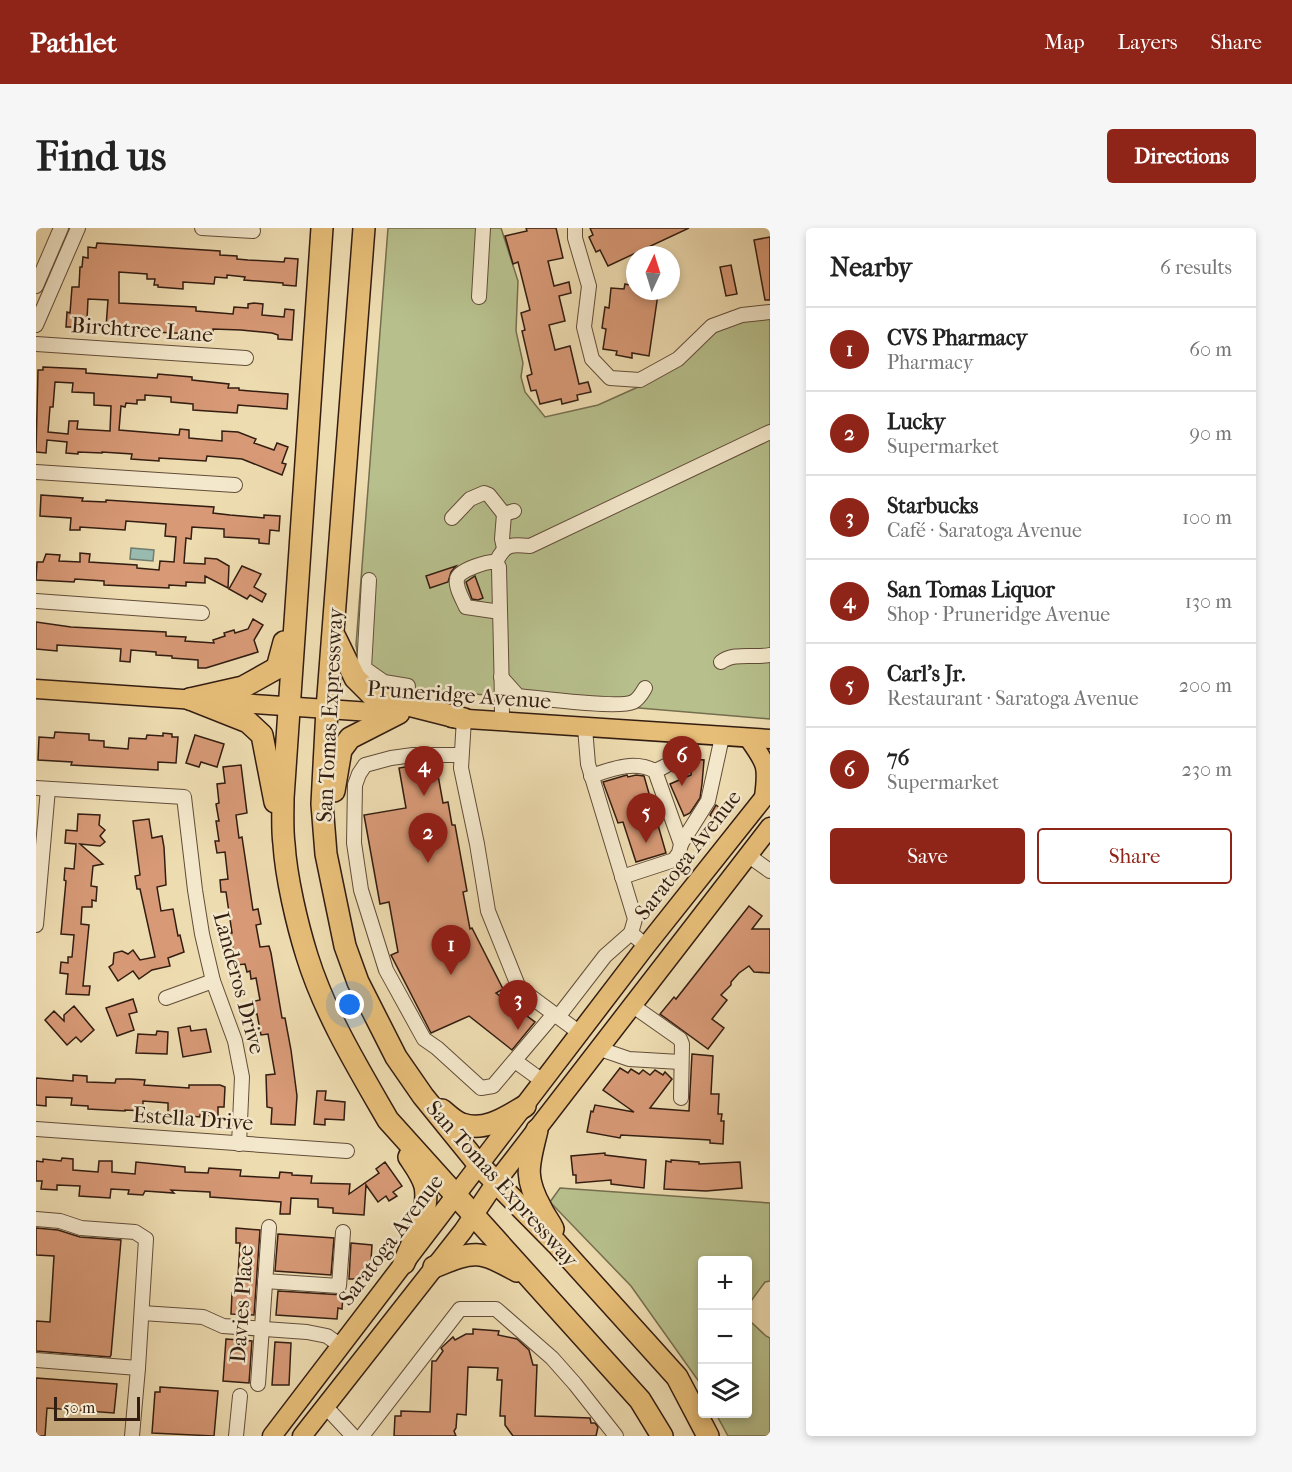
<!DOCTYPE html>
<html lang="en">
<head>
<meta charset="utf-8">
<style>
  body { margin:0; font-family:"IM FELL French Canon",serif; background:#f6f6f6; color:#222 }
  .controls { position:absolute; right:18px; bottom:18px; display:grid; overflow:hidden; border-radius:6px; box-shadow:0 3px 9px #0003 }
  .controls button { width:54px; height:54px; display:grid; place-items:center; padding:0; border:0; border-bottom:2px solid #e0e0e0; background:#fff; color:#222; font:30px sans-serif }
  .compass { position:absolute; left:590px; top:18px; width:54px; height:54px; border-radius:50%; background:#fff; box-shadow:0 3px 9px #0003; rotate:4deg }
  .scale { position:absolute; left:18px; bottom:15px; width:86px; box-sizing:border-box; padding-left:6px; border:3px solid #331d11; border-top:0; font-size:16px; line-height:21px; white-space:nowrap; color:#331d11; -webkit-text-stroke:4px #f4e8cc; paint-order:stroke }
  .you { position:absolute; left:314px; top:777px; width:21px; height:21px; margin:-15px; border:4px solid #fff; border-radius:50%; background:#1a73e8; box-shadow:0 0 0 9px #1a73e833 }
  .badge { display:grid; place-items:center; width:39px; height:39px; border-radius:50%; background:#8f2418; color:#fff; font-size:20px; font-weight:700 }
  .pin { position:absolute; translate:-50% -50px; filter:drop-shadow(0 2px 3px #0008) }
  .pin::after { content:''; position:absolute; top:32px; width:21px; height:18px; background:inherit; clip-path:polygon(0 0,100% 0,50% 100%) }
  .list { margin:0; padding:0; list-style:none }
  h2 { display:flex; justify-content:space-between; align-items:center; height:78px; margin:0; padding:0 24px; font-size:26px }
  h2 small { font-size:20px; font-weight:400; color:#767676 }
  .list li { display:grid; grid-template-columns:39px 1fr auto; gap:18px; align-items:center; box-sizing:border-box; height:84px; padding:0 24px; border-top:2px solid #e0e0e0 }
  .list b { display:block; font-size:22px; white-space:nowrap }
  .list p { margin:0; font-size:20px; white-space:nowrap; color:#767676 }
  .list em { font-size:20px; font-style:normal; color:#767676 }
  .actions { display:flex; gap:12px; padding:18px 24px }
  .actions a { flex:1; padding:14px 0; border:2px solid #8f2418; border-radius:6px; text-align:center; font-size:21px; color:#8f2418 }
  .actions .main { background:#8f2418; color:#fff }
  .icon { flex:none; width:33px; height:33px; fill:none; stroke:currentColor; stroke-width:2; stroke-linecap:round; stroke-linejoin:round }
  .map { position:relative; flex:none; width:734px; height:1208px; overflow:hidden; border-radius:6px }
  header { display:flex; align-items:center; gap:36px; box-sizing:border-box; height:84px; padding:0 30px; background:#8f2418; color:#fff }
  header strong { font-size:28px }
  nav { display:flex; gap:33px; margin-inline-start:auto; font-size:21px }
  .intro { display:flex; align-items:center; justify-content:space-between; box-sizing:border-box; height:144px; padding:0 36px }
  h1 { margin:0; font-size:42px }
  .button { padding:15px 27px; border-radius:6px; background:#8f2418; color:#fff; font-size:21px; font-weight:700 }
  main { display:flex; gap:36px; padding:0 36px }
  aside { flex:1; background:#fff; border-radius:6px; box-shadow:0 3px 9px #0003 }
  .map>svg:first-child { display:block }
  .green { fill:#b7c08d; stroke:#756e4f; stroke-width:1.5 }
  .water { fill:#99bbaf; stroke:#707c70; stroke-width:1.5 }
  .building { fill:#d79976; stroke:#331d11; stroke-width:1.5; fill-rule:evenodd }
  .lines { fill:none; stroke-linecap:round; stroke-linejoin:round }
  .minor-casing { stroke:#624d39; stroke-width:16 }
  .major-casing { stroke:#331d11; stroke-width:21 }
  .highway-casing { stroke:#331d11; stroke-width:24 }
  .minor { stroke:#f4e8cc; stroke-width:14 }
  .major { stroke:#e7be78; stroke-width:18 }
  .highway { stroke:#e7be78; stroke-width:21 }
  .labels { text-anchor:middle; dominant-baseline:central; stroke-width:5; stroke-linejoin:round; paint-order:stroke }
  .street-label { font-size:22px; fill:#331d11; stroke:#f4e8cc }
</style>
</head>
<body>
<header>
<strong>Pathlet</strong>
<nav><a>Map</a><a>Layers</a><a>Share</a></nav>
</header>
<div class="intro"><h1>Find us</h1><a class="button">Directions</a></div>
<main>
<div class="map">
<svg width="734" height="1208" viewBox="0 0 734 1208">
  <rect width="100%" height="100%" fill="#eedcb1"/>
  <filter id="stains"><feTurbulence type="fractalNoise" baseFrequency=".00333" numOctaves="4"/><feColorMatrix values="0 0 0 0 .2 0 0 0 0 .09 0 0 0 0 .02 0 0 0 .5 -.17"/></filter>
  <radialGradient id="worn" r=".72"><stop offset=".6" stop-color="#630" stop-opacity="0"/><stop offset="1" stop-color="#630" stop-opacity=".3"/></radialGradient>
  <g class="green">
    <polygon points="352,0 465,0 482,53 480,103 487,135 485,149 489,164 509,189 562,177 611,155 678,100 734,87 734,491 366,460 324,442 320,417"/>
    <polygon points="524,960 734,975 734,1053 729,1054 715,1073 715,1094 730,1108 734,1110 734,1208 692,1208 680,1186 712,1186 712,1032 666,1032 666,1158 595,1058 514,974"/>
  </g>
  <polygon class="water" points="95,320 118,322 117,333 94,331"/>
  <g class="building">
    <polygon points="490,0 520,0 527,30 512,33 518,58 533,54 535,65 523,68 529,93 513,97 519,122 534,118 543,156 552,154 555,164 541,167 542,172 526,176 525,171 504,176 500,162 495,163 491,148 496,146 486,103 489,102 485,85 494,82 482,34 477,36 469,8 491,3"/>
    <polygon points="554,0 653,0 572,38 564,22 560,24 553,9 557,7"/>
    <polygon points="734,9 734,72 729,72 718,12"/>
    <polygon points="61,15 184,23 184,27 201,28 201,31 212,32 248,34 249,30 262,31 260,58 247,57 247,55 208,52 209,49 191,47 191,50 179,49 178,56 147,54 147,61 122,59 122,57 118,57 119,51 111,51 111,46 83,44 83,75 160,79 160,83 197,86 198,79 212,80 212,76 218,75 227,76 226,87 248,89 249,81 258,82 256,112 242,111 242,107 236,105 205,102 177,101 177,105 158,104 158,106 98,103 98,101 70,99 72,72 52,71 51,92 44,92 44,99 30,99 31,84 34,85 36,59 43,59 44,39 46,39 47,29 52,30 52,19 60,20"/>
    <polygon points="695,37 701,66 690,68 684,39"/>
    <polygon points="589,56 599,58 599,63 622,66 613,128 596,125 596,130 580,127 581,123 567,121 570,101 566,100 569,79 573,80 575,60 588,61"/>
    <path d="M7,139L50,141V145L121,150L122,146L156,149V152L193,156L192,160H203V162L252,166L251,181L202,177L201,185L157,182V176L135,174V169L109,167V172H101V176L90,175L89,179L85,178L83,202L143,207L144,201L153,202V210L186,213V203L202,204L220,211L218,215L238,222L241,215L252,219L246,235L250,236L246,247L206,231L171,228L170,233L123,230V233L95,231L96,226L66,224V225L42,224V226L30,225L31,214L11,212L10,225L0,224L2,142H7ZM19,154L37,155L36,164L58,165V177L75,178L74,203L41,201L42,193H33L32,206L12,204L14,179H17Z"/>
    <polygon points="5,267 47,270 46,273 70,274 70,272 178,279 177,285 194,287 228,290 228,287 244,288 243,303 234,302 233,316 223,315 223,311 188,309 188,301 156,299 155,311 150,310 148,335 169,336 169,330 181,331 193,338 192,360 169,348 169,355 150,354 150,358 133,357 133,360 68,357 68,353 39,351 38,354 0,352 1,334 7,334 10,326 24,327 23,333 44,334 44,325 54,326 53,334 101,337 101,340 123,342 124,333 138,334 140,309 129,308 130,296 90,293 89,302 44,299 44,302 34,302 35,290 4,288"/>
    <polygon points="206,338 225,346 218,359 230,366 226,374 214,367 211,371 193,361"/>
    <polygon points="420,338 415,344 412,354 394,360 390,348"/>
    <polygon points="439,348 447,370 442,372 436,371 430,354"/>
    <polygon points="217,391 227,397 218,412 222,424 170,440 162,440 162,432 136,430 136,428 120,427 120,424 95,422 94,434 84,433 85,421 21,417 21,423 0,421 0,394 35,399 130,404 130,408 150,409 149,413 178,415 177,412 189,408 188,405 198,402 199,405 212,401"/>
    <polygon points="19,504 53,506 53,512 68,513 68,519 92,521 93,510 110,511 111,507 127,508 127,505 136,506 136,509 142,509 140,535 122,534 122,542 35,537 36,534 2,532 3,509 18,510"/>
    <polygon points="159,507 188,516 181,539 165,534 163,539 150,535"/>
    <polygon points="656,531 668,532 666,556 664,570 654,585 648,588 634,556 655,547"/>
    <polygon points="387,536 400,536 407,575 412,574 416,597 419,597 431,663 427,664 434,701 436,700 467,761 460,765 499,794 476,822 433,788 395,805 355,727 362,724 353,674 344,676 328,587 370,580 363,540"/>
    <polygon points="205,537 211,585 200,587 203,610 206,609 217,682 222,681 225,696 220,697 224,719 233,718 235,725 246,790 249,790 255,822 261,868 259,897 235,896 236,880 231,879 230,847 239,846 232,806 225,807 221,786 217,787 215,774 224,772 220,750 215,751 214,743 211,744 209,736 201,737 193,705 196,705 190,664 185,664 184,652 192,651 189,624 181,625 179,613 183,613 180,593 183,593 180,576 183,575 181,556 189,555 187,539"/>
    <polygon points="591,547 592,549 600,547 608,548 630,625 600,634 587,594 582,595 567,554"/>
    <polygon points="680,577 689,584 682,594 674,587"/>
    <polygon points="42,586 64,587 63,597 69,602 64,608 69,614 64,618 44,616 67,636 57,638 55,658 61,659 60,673 56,672 56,679 46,679 45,696 53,697 47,758 54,758 53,767 30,766 32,746 24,745 25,734 32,735 32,729 36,729 38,707 25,706 30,653 28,652 29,640 38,641 40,616 29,615 30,602 41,603"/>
    <polygon points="113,591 116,610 126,608 128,619 130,657 121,659 125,683 137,681 142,708 144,707 148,724 132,730 134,738 116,742 103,751 97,743 82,753 73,739 77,736 78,725 86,723 92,726 97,722 104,732 119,729 104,661 101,661 99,648 104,647 97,593"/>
    <polygon points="713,678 726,688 716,701 734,701 734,745 718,744 713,738 703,745 695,754 695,757 685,767 691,772 676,791 688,800 672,821 624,786 638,769 640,771"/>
    <polygon points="97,771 101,784 93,786 98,802 81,808 70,780"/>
    <polygon points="38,778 58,802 45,814 40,809 31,817 9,792 18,783 28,793 28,787"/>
    <polygon points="154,798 155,803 170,801 175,824 147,829 142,800"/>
    <polygon points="121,803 132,804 131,826 100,825 102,806 120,807"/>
    <polygon points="656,826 677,828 675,866 683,866 682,886 686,886 685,893 688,893 687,916 674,915 674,912 585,907 584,910 551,904 555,883 557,884 559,877 598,884 567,862 584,840 592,845 595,841 603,846 607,842 614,847 619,842 627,847 629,844 636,851 614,880 653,883"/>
    <polygon points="37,847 51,848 51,854 79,855 80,851 94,851 109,852 108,857 153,860 153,857 184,857 189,859 188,879 182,879 182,888 164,887 164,889 132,886 132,875 107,873 107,883 89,882 89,883 52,881 52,878 35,877 36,870 10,869 10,878 0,877 0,850 37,853"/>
    <polygon points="281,863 290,863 289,872 309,874 308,892 289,891 289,897 278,896"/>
    <polygon points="569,925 569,927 610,932 608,960 575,956 575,952 540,955 540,947 537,947 535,928"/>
    <polygon points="26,930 37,931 37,942 62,944 63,933 76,933 76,944 99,946 100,934 149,939 149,944 172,945 173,940 205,942 204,948 243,950 244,944 256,945 256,947 276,948 275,955 314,956 313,966 343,945 340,941 349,934 366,958 357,964 361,968 353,973 350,968 342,974 330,957 328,987 297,985 297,980 282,979 282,971 255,970 254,986 244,986 245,974 174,969 174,964 135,962 138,965 109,963 107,967 92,966 93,962 75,961 74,970 43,968 44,958 21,957 21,962 5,961 6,953 0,953 0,933 7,934 7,931 25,933"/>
    <polygon points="635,932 663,934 663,936 704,934 706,960 670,963 628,961 630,933 635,934"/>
    <polygon points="0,1000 22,1002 44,1009 85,1012 75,1127 74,1129 0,1123 0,1093 14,1094 18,1028 0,1027"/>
    <polygon points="200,1000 224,1002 218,1087 195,1086 196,1065 201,1065 204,1015 200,1015"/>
    <polygon points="242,1006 298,1010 295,1047 239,1043"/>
    <polygon points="315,1015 336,1017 334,1048 324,1047 324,1051 313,1051"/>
    <polygon points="242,1063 307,1067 306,1081 302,1080 301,1091 240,1087"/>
    <polygon points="437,1101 463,1103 462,1107 481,1111 493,1122 497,1137 501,1137 499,1188 554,1190 555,1195 559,1195 562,1199 560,1208 477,1208 469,1197 469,1188 464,1188 466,1152 461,1152 462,1140 432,1139 430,1187 421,1186 420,1200 418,1203 420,1208 358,1208 359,1188 365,1188 365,1183 394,1184 396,1133 400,1133 407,1123 405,1120 417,1109 419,1112 430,1106 437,1106"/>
    <polygon points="190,1111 216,1113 213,1155 187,1153"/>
    <polygon points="239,1114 255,1115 253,1157 236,1157"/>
    <polygon points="0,1150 81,1156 78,1185 11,1180 9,1208 0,1208"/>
    <polygon points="124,1159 182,1163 178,1208 116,1205 119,1164 124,1164"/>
  </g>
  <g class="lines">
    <defs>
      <g id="minor">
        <polyline points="166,0 217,3"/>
        <polyline points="539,0 539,10 553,58 548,99 556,131 574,150 604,152 642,131 676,98 706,87 734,84"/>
        <polyline points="0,58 25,0"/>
        <polyline points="443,69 447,0"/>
        <polyline points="0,97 42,0"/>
        <polyline points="0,116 210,130"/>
        <polyline points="0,244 199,257"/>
        <polyline points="468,286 466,311 468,320"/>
        <polyline points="416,290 434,271 448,265 453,267 468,286 478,283"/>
        <path d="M460,334C469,316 474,316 494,318L734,204"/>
        <polyline points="333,352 328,440 348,454 372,458"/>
        <polyline points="0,373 166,385"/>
        <path d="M464,384L430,379C427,372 419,359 421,351C422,342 452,333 460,334L463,339C464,390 466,442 466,494"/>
        <path d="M685,434C698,424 718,430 734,427"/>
        <path d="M465,449L482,468C503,470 582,481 597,474C603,471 606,465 609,460"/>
        <polyline points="428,491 425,540 441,616 452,683 483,760 544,805"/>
        <polyline points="549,500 552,536 599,691 595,705 610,718"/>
        <polyline points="425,527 377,527 355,530 329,537 323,546 319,557 318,615 325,662 350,742 388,811 401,820 445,860 457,858 518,786"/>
        <path d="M619,543C644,532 640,532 642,506"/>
        <path d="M555,548C576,541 598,532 619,543L645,616L643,625L638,632L586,649"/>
        <polyline points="0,560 148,569 159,662 166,706 177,753 199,813 206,849 203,916"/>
        <polyline points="645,616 672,573 686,509"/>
        <polyline points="713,628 734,643"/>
        <polyline points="0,697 12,561"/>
        <polyline points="130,770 177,753"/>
        <polyline points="597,778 644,811 646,816 645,870"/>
        <polyline points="522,789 569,728 595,705"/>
        <polyline points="564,821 593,831 644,834"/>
        <polyline points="479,833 508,854"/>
        <polyline points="0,901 311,923"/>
        <polyline points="0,991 24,993 45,1000 99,1004 110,1011 102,1140 96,1208"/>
        <polyline points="229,1053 303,1058 307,1004"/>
        <polyline points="106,1085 167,1089 187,1098 271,1104 291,1108 305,1118"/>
        <polyline points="0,1132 102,1140"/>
        <polyline points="222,1156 233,999"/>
        <polyline points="289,1178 317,1208"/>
        <polyline points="200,1208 204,1168"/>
        <polyline points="326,1208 424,1081 460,1081 516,1130 539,1156 580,1208"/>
      </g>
      <g id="major">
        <polyline points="0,461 364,486"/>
        <polyline points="416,490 734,511"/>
        <path d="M713,511C731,536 732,539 728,569"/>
        <polyline points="236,1208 610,718 734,562"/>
        <polyline points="266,1208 427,1003 460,954 734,599"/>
      </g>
      <g id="highway">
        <path d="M286,0L247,570C247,585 246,601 248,616C250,649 261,696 271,728C289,786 322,840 352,892L604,1172L626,1208"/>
        <polyline points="328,0 291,481 286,576 290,626 309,718 322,754 360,829 387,868 443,937 521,1016 641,1149 672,1208"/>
        <polyline points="299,409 319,450 337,468 428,491"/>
        <polyline points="154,471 212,494 226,507 239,574"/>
        <polyline points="154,471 207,459 241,440 248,414"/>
        <polyline points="298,563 305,522 314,510 361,486"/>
        <path d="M406,882C412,887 419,894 426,896C449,904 470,889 489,878"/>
        <path d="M501,902C493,936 487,948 505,980C508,987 514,994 517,1001"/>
        <path d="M368,1035C377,1012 394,984 389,958C386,947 379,938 373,929"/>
        <path d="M398,1039C439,1022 443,1022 481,1043"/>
      </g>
    </defs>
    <use href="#minor" class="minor-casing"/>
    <use href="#major" class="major-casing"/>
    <use href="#highway" class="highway-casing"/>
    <use href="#minor" class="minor"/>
    <use href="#major" class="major"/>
    <use href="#highway" class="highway"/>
  </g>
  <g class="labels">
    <g class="street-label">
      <text transform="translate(106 102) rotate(4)">Birchtree Lane</text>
      <text transform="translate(423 467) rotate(4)">Pruneridge Avenue</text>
      <text transform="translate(294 487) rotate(-87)">San Tomas Expressway</text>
      <text transform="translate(652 627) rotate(-52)">Saratoga Avenue</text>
      <text transform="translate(203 755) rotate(75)">Landeros Drive</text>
      <text transform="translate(157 891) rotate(4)">Estella Drive</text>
      <text transform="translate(466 956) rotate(48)">San Tomas Expressway</text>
      <text transform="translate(355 1012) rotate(-53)">Saratoga Avenue</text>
      <text transform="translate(206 1076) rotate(-86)">Davies Place</text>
    </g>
  </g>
  <rect width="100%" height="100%" filter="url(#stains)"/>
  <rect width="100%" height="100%" fill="url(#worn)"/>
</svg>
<div class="controls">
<button>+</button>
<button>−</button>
<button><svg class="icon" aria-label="layers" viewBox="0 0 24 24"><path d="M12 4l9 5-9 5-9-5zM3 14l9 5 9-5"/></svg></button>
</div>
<svg class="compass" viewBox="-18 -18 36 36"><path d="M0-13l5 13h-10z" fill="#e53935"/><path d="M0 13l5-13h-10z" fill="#767676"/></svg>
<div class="scale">50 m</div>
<div class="you"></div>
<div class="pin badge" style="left:415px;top:747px">1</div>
<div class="pin badge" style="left:392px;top:635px">2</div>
<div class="pin badge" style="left:482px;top:802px">3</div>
<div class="pin badge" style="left:388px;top:568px">4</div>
<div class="pin badge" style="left:610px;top:615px">5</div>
<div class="pin badge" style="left:646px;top:558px">6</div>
</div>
<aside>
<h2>Nearby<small>6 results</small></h2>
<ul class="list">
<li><span class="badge">1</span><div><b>CVS Pharmacy</b><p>Pharmacy</p></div><em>60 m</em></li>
<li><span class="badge">2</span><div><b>Lucky</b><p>Supermarket</p></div><em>90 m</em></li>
<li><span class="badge">3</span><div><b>Starbucks</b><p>Café · Saratoga Avenue</p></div><em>100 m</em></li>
<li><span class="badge">4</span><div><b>San Tomas Liquor</b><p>Shop · Pruneridge Avenue</p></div><em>130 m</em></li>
<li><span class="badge">5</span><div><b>Carl's Jr.</b><p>Restaurant · Saratoga Avenue</p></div><em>200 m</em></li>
<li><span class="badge">6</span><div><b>76</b><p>Supermarket</p></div><em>230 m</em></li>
</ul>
<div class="actions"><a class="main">Save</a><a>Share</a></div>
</aside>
</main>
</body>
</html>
